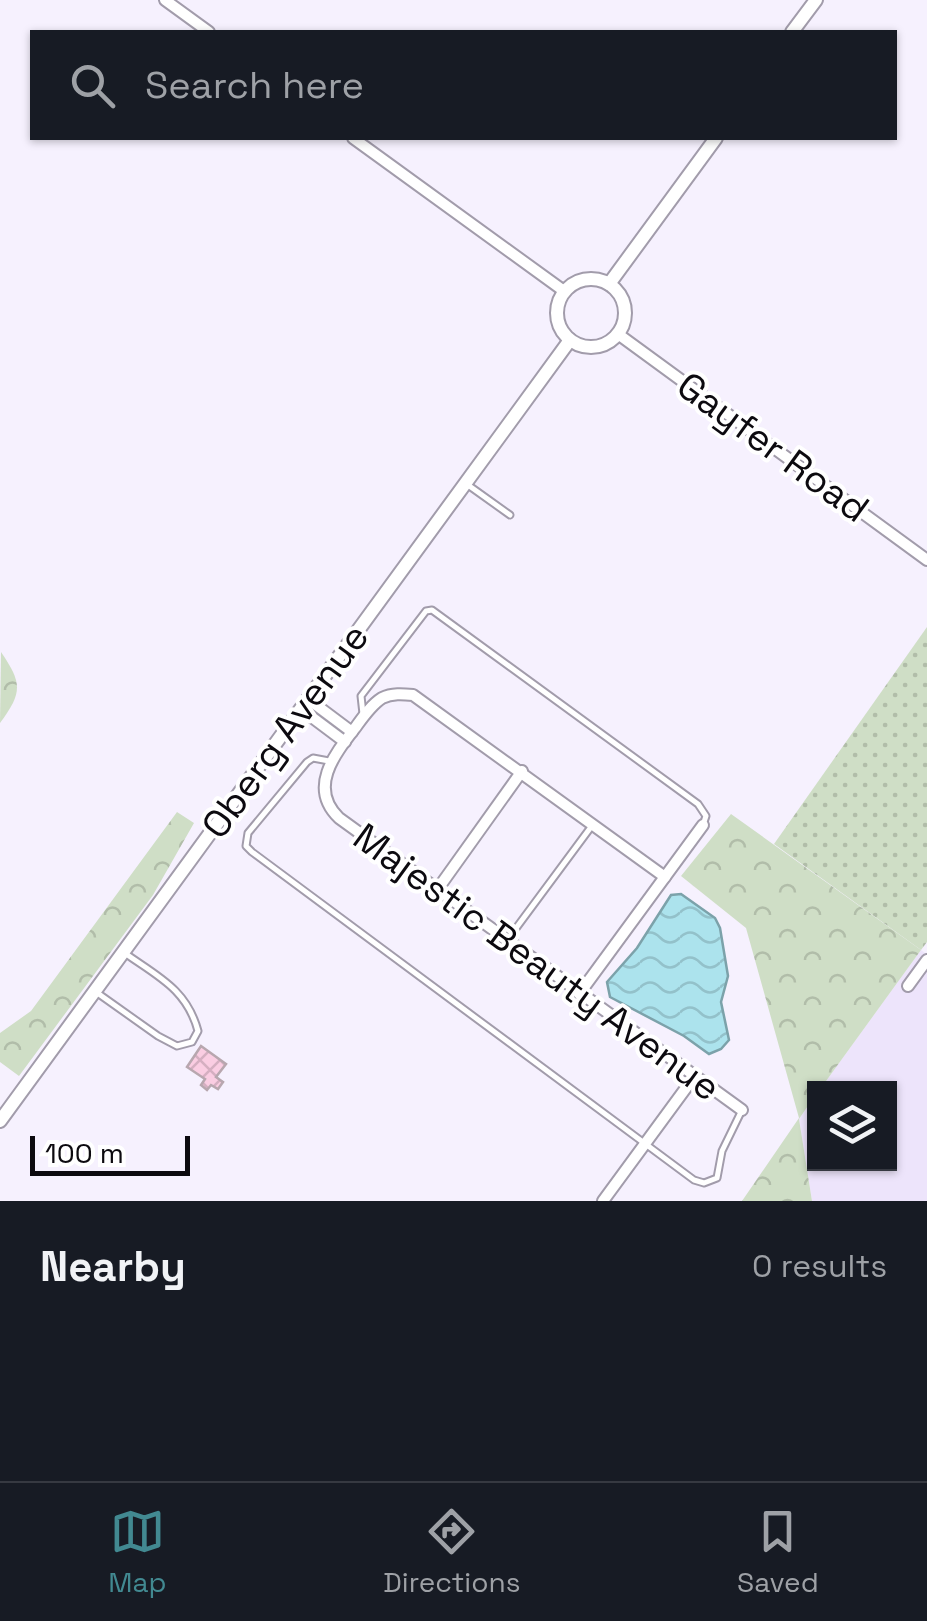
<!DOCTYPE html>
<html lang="en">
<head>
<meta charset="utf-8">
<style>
  body { margin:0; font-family:"Space Grotesk",sans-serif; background:#20242c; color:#f1f3f6 }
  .controls { position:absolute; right:30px; bottom:30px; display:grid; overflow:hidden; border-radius:0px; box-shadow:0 2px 8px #0004 }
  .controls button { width:90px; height:90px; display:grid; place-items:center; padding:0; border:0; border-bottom:2px solid #363941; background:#171b24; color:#f1f3f6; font:50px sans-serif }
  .scale { position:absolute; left:30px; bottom:25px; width:160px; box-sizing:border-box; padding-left:10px; border:5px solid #0c0a0f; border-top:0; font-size:28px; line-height:35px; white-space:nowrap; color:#0c0a0f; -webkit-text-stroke:8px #fff; paint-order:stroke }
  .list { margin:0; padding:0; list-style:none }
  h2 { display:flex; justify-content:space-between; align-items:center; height:130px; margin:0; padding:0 40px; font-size:42px }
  h2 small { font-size:32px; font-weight:400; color:#9ea1a6 }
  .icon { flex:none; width:55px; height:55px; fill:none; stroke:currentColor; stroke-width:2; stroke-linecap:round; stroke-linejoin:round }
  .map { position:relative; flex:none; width:927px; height:1201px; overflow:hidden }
  .search { position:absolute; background:#171b24; box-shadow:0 2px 8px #0004; left:30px; right:30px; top:30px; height:110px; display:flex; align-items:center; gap:25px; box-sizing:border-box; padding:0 35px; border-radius:0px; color:#9ea1a6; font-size:38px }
  .sheet { height:280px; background:#171b24 }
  nav { display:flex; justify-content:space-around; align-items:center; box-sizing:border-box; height:140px; border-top:2px solid #363941; background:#171b24; font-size:28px; color:#9ea1a6 }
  nav a { display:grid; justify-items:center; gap:5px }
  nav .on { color:#428991 }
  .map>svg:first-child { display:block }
  .built { fill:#ede4fb }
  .grass { fill:url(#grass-dots) }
  .forest { fill:url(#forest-crowns) }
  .water { fill:url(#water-waves); stroke:#7ca2aa; stroke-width:2.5 }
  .building { fill:url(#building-cross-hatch); stroke:#b8a7af; stroke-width:2.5 }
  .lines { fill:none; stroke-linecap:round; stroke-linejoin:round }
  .service-casing { stroke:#a29cab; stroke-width:9 }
  .minor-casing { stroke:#a29cab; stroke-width:14 }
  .tertiary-casing { stroke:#a29cab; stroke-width:16 }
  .service { stroke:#fff; stroke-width:5 }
  .minor { stroke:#fff; stroke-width:10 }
  .tertiary { stroke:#fff; stroke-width:12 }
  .labels { text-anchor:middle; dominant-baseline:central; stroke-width:8; stroke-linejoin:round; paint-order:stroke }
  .street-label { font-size:38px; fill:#0c0a0f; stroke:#fff }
</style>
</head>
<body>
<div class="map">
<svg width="927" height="1201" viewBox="0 0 927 1201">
  <defs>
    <pattern id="grass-dots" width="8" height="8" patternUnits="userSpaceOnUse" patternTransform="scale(2.5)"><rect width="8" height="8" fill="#cfdec6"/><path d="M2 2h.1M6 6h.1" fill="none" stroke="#b1bda9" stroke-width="1.8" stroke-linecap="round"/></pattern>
    <pattern id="forest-crowns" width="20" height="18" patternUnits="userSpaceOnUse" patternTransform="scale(2.5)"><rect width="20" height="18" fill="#cfdec6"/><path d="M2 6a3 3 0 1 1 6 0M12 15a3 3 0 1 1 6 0" fill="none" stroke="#b1bda9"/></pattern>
    <pattern id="water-waves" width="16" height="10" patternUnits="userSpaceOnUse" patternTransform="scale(2.5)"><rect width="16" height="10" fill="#ace3ed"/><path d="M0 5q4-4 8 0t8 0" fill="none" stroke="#93c1ca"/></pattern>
    <pattern id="building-cross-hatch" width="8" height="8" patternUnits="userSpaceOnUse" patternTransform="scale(2.5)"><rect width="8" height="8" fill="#facde2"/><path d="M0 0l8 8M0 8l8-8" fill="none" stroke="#d5afc1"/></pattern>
  </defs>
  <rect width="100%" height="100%" fill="#f6f1fe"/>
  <polygon class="built" points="921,950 927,955 927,1201 812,1201 799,1119 814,1097 814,1164 890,1164 890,1088 821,1088"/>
  <polygon class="grass" points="927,627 927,942 921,950 774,844"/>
  <g class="forest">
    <path d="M1,652C22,683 23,692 0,723Z"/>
    <polygon points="177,812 194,823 153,895 19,1076 0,1062 0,1033 31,1011"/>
    <polygon points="731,814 921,950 821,1088 814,1088 814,1097 799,1119 812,1201 742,1201 799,1118 746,928 681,876"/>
  </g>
  <polygon class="water" points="681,894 715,918 720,928 728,976 721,1002 729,1040 721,1049 709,1054 684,1036 610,997 607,982 637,948 671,895"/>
  <polygon class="building" points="201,1046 226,1064 216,1077 223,1082 218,1089 211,1085 207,1090 201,1085 205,1079 187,1067"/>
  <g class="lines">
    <defs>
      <g id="service">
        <polyline points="468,485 510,515"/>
        <polyline points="363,714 361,696 426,611 432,610 698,804 706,816 703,825"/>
        <polyline points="329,761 313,758 307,762 248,833 246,846 252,852 694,1180 704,1183 717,1178 722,1151 742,1110"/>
        <polyline points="508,939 591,827"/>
        <path d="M96,992L158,1036L177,1046L192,1042L198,1031C187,990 159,977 126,954"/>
      </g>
      <g id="minor">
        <polyline points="165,0 209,32"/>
        <polyline points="353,138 564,291"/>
        <polyline points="618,334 927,560"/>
        <polyline points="308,699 352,732"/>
        <polyline points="301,709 345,742"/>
        <path d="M665,877L413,695C403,694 392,693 382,698C371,705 363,717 355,728C334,755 308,788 339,818L742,1110"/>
        <polyline points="437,890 522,771"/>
        <polyline points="908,986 927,960"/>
        <polyline points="579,994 703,825"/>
        <polyline points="603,1201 694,1077"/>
      </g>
      <g id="tertiary">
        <polyline points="792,32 816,0"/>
        <circle cx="591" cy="313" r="34"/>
        <polyline points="609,284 716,138"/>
        <polyline points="0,1121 570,340"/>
      </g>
    </defs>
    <use href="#service" class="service-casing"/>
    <use href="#minor" class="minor-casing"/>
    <use href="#tertiary" class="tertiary-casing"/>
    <use href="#service" class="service"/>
    <use href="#minor" class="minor"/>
    <use href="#tertiary" class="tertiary"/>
  </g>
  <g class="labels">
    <g class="street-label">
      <text transform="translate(773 447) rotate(36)">Gayfer Road</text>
      <text transform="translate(285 731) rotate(-54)">Oberg Avenue</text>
      <text transform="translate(537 962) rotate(36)">Majestic Beauty Avenue</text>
    </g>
  </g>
</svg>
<div class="controls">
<button><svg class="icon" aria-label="layers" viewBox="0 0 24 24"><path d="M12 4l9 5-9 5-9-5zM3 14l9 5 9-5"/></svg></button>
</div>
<div class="scale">100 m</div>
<div class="search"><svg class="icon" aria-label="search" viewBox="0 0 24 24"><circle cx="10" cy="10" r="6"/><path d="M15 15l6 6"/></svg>Search here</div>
</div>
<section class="sheet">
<h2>Nearby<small>0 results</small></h2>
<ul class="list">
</ul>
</section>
<nav>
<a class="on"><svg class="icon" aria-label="map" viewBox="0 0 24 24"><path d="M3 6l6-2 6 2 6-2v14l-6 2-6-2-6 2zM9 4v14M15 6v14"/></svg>Map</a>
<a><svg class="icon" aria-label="directions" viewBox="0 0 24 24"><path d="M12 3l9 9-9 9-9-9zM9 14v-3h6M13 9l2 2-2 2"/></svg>Directions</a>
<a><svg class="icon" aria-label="saved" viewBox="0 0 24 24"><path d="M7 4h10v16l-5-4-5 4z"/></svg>Saved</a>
</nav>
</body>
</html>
